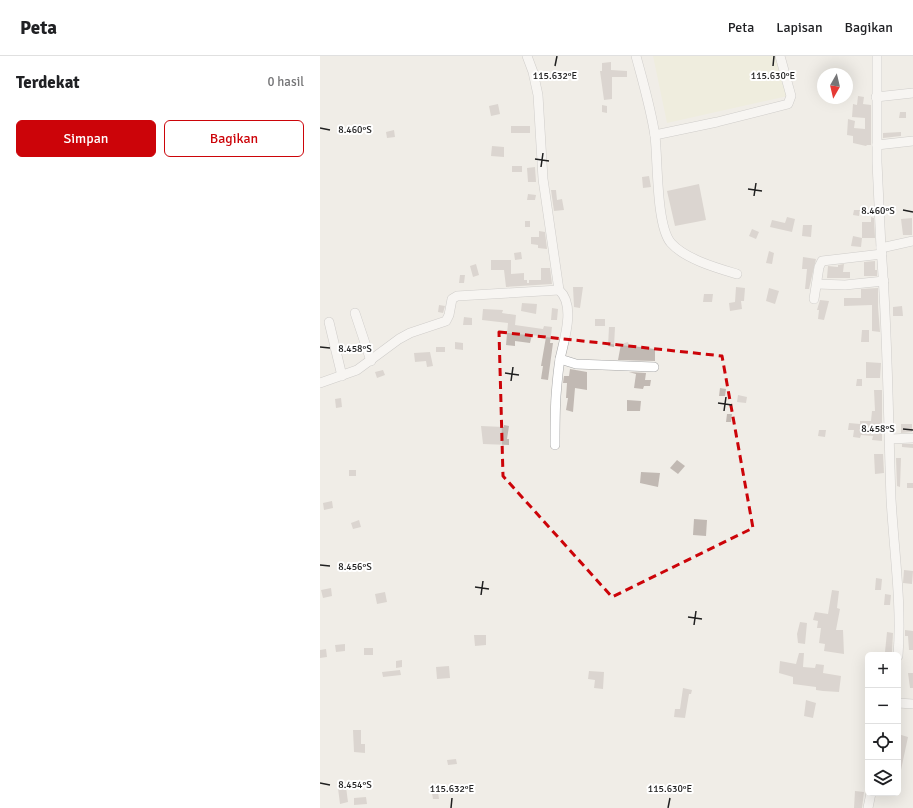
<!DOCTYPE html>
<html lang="id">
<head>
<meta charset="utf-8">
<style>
  body { margin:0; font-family:Signika,sans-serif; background:#f2f2f2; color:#202124 }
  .controls { position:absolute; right:12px; bottom:12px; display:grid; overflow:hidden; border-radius:6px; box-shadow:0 4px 16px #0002 }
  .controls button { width:36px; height:36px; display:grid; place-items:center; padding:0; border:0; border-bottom:1px solid #e0e0e0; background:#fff; color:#202124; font:20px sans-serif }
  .compass { position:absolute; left:497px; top:12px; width:36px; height:36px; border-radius:50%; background:#fff; box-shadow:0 4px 16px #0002; rotate:188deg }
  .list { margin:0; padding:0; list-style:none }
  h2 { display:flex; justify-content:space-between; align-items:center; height:52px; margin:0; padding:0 16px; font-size:17px }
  h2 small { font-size:13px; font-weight:400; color:#757577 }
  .actions { display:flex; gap:8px; padding:12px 16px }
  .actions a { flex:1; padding:9px 0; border:1px solid #cc0409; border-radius:6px; text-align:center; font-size:14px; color:#cc0409 }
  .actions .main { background:#cc0409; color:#fff }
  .icon { flex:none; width:22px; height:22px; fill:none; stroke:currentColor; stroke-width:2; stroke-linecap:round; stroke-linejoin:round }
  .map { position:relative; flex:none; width:593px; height:752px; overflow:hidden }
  header { display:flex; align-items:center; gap:24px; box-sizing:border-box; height:56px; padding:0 20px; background:#fff; border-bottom:1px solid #e0e0e0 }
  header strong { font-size:19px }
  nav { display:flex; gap:22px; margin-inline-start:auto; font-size:14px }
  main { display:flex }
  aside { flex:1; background:#fff }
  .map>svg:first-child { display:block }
  .farmland { fill:#edeed3 }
  .building { fill:#c1b9b3 }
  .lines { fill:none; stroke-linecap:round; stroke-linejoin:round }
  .minor-casing { stroke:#a7a7a7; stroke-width:10 }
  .minor { stroke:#fff; stroke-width:9 }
  .marked { fill:none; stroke:#cc0409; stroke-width:3; stroke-dasharray:8 5; stroke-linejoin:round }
  .ticks { fill:none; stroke:#202020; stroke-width:1.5 }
  .ticks-label { font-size:10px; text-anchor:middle; fill:#202020; stroke:#fff; stroke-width:4; stroke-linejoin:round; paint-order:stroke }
</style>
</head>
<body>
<header>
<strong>Peta</strong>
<nav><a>Peta</a><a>Lapisan</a><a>Bagikan</a></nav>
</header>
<main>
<aside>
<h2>Terdekat<small>0 hasil</small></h2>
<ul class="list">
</ul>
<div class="actions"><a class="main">Simpan</a><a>Bagikan</a></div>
</aside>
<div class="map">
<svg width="593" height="752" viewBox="0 0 593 752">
  <rect width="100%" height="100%" fill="#f0ede7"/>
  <polygon class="farmland" points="333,0 459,0 468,40 347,67"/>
  <g class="building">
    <polygon points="291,6 291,14 307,15 307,21 292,21 292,43 284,44 280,15 282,15 282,7"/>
    <polygon points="538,40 544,41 543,48 551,49 551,89 547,89 546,90 533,87 533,80 527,79 528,63 535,65 534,72 545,73 545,62 532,61 533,48 537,49"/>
    <polygon points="178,48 180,58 171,60 169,50"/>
    <polygon points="282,49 287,50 287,57 282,56"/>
    <polygon points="580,56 586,56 586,62 579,62"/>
    <rect x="191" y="70" width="19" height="7"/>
    <polygon points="74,74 75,81 67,82 66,76"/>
    <polygon points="581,76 581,80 563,82 563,77"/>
    <polygon points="172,90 184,91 184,101 171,100"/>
    <rect x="192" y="110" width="10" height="6"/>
    <polygon points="215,111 216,126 208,126 207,112"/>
    <polygon points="329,120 331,131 323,132 322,121"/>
    <polygon points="379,128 386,164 355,170 347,135"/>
    <polygon points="231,134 236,134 237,144 242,143 244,154 234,155"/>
    <polygon points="208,138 216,139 215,144 207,144"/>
    <polygon points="534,154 540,154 539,160 533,159"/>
    <polygon points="467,161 475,163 472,176 450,171 452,164 465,167"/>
    <polygon points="551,161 554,162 555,182 542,182 542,166 551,166"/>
    <polygon points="592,162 592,179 583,179 581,163"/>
    <rect x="205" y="165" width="5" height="6"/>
    <polygon points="483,169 492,169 491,181 482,180"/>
    <polygon points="432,173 439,176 436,183 429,180"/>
    <polygon points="219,175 225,176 227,193 218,192 218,189 211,188 211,181 219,181"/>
    <polygon points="533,180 542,182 541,191 531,190"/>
    <polygon points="449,195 454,197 452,208 446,207"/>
    <polygon points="201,196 202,203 195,204 194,197"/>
    <polygon points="483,201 496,203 489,233 485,233 487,213 482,213"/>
    <polygon points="171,204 191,204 191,218 204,217 204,224 207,224 207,227 209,227 209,224 221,224 221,212 230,212 232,228 186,231 184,214 171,214"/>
    <polygon points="555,205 555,214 557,214 557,220 544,220 544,206"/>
    <polygon points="156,208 159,219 153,221 150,210"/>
    <polygon points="524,208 523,216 530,216 530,222 507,222 508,210 518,211 518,209"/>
    <polygon points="140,219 145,219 144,227 139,227"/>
    <polygon points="253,231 263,231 260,252 254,251"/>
    <polygon points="416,231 425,232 424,245 421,245 422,253 410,255 409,247 415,246"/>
    <polygon points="449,232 459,235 455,248 446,245"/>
    <polygon points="558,232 558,251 560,276 552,275 552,249 524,250 524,242 541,242 541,233"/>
    <polygon points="384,238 393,238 392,246 383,246"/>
    <polygon points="500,244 509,245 504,264 498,263 499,254 497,254"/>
    <polygon points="202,247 217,248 216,258 201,255"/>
    <polygon points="119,249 125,250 123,257 118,256"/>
    <polygon points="582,250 583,260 573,260 573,251"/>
    <polygon points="232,252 238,253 237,264 231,264"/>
    <polygon points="163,253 183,254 182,257 196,259 195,269 223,273 224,270 232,271 230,287 233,287 228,324 221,323 223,310 221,310 226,281 212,279 210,287 195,285 195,290 186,289 188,267 162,264"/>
    <polygon points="144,261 152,262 152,269 143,269"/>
    <rect x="275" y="263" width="10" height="7"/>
    <polygon points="289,271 295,271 294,291 288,290"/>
    <polygon points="542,274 549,274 549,286 541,286"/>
    <polygon points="135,286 143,287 143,294 135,293"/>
    <polygon points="308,286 309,289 335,293 335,305 298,304 301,288"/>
    <rect x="116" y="291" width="9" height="5"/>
    <polygon points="110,296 113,310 107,311 106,305 95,306 94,297"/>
    <polygon points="546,306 561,307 560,322 546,322"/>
    <polygon points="250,313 267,316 267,334 255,332 253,356 246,354 248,342 246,342 247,327 243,327 244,320 249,320"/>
    <polygon points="63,314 65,319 57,322 55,316"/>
    <polygon points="309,316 326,317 325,324 331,324 330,330 324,330 323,333 314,332 316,318"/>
    <polygon points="537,323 542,323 542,330 536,330"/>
    <polygon points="400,332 406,333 405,340 399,340"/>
    <polygon points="554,334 562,334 562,385 552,384 553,380 541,379 540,382 533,381 534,374 528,374 529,367 540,368 540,365 551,365 552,355 555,355"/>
    <polygon points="418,339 427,341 426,347 417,346"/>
    <polygon points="21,342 22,351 16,352 15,343"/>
    <polygon points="307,344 321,345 320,355 307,355"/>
    <polygon points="407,358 412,358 411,366 406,366"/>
    <polygon points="581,368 592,368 592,376 581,377"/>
    <polygon points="184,369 189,370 187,383 189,383 189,389 163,388 161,370 184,371"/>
    <polygon points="499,374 506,374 505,381 498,380"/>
    <polygon points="582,388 593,388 593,392 582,391"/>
    <polygon points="554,398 563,398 564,417 555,418"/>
    <polygon points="576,402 581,402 580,431 577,430"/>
    <polygon points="357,404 365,410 358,418 350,412"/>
    <rect x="29" y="414" width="7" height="6"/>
    <polygon points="321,416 340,417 338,431 320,427"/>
    <rect x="587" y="427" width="6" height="5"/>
    <polygon points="12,445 13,452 4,454 3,447"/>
    <polygon points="374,463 387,464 386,480 373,479"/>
    <polygon points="39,464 41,471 33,473 31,467"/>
    <polygon points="584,514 593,515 592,528 583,527"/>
    <polygon points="556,522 562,523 561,534 555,534"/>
    <polygon points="11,532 12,540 3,542 1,534"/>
    <polygon points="512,534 519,535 517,552 520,553 516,574 523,574 524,598 504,595 505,588 499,587 501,572 497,572 498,565 493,564 495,556 508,558"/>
    <polygon points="65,536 67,546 57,548 55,538"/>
    <polygon points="565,538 571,539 570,549 564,549"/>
    <polygon points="480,566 487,567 485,588 478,587 477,578"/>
    <polygon points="585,574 593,575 593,594 589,594 588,580 585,580"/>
    <polygon points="567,576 573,577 572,596 565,596"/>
    <polygon points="154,579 166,579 166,589 155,590"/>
    <polygon points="25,588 25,595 16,596 15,589"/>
    <rect x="44" y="592" width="9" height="7"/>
    <polygon points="6,593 7,601 0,602 0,594"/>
    <polygon points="479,597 484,597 483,611 495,612 496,608 504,609 503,617 521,620 519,636 503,635 496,634 496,631 473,628 473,621 459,617 460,605 476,608"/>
    <polygon points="82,604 82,611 76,612 76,605"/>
    <polygon points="129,610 130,622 117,623 116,611"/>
    <polygon points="80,614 81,619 63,621 62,616"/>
    <polygon points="269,615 284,616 283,633 274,632 275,624 268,623"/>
    <polygon points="588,617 593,617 593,632 590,632"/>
    <polygon points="363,632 372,634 371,638 369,638 365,662 354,661 355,653 360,653"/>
    <polygon points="486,644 496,647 493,662 484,660"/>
    <polygon points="33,674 41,674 41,688 45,688 45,697 34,696"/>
    <polygon points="578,678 588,681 581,714 578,714 578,697 581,686 578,684"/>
    <polygon points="136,703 137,708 128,709 127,704"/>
    <polygon points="26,731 28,746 20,748 18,732"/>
    <polygon points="535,735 544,736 542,752 534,752"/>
    <polygon points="118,736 119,743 113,743 112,737"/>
    <polygon points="46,741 47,748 34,749 34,742"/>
  </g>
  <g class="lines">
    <defs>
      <g id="minor">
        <path d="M207,0L213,16L218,39L223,123L239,234C256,249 244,284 240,303C238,315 237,327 236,340C235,356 235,373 235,389"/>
        <path d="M316,0C323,26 331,53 335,80C338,104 336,170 351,187C365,203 397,212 417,218"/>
        <polyline points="557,0 557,106 561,192"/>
        <polyline points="556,41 593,37"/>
        <polyline points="335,79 397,66 468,48 471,40 460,0"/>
        <polyline points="557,89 593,85"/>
        <polyline points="497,228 525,229 564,225"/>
        <polyline points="494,243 499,211 502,205 562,198"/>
        <polyline points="35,257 51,305"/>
        <polyline points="9,266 22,320"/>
        <polyline points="240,303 256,308 334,311"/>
        <polyline points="0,327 37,314 79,283 90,277 126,265 129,259 132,243 137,240 239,234"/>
        <polyline points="570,383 593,382"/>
        <path d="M578,600C582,548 574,495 571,443C568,359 568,276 561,192L593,185"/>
        <polyline points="578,647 593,648"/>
        <polyline points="548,752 551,737"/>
      </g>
    </defs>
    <use href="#minor" class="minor-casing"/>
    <use href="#minor" class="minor"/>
  </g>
  <path d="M0 0H593V752H0ZM179,276L402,300L433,472L292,541L183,420Z" fill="#f0ede7" fill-opacity=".55" fill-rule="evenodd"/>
  <path class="marked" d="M179,276L402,300L433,472L292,541L183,420Z"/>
  <path class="ticks" d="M235,10L237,0M453,10L454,0M0,72L10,74M215,103L229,105M221,111L223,97M428,133L442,135M434,140L436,127M583,154L593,156M0,291L10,292M185,317L199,319M191,325L193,311M398,347L412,349M404,355L406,341M583,373L593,374M0,509L10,510M155,531L169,533M161,539L163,525M368,561L382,563M374,569L376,555M0,727L10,729M131,752L132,742M348,752L350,742"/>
  <g class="ticks-label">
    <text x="235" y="23">115.632°E</text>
    <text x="453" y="23">115.630°E</text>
    <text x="35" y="77">8.460°S</text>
    <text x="558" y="158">8.460°S</text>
    <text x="35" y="296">8.458°S</text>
    <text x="558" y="376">8.458°S</text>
    <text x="35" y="514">8.456°S</text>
    <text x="35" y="732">8.454°S</text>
    <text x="132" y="736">115.632°E</text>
    <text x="350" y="736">115.630°E</text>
  </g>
</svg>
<div class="controls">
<button>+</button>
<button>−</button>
<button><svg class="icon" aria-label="locate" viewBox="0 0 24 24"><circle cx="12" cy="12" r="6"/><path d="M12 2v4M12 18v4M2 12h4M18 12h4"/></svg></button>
<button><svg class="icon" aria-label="layers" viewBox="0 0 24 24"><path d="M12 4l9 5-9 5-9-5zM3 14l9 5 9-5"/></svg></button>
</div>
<svg class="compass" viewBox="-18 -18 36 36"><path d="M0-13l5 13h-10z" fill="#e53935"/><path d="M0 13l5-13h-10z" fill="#757577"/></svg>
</div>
</main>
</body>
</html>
